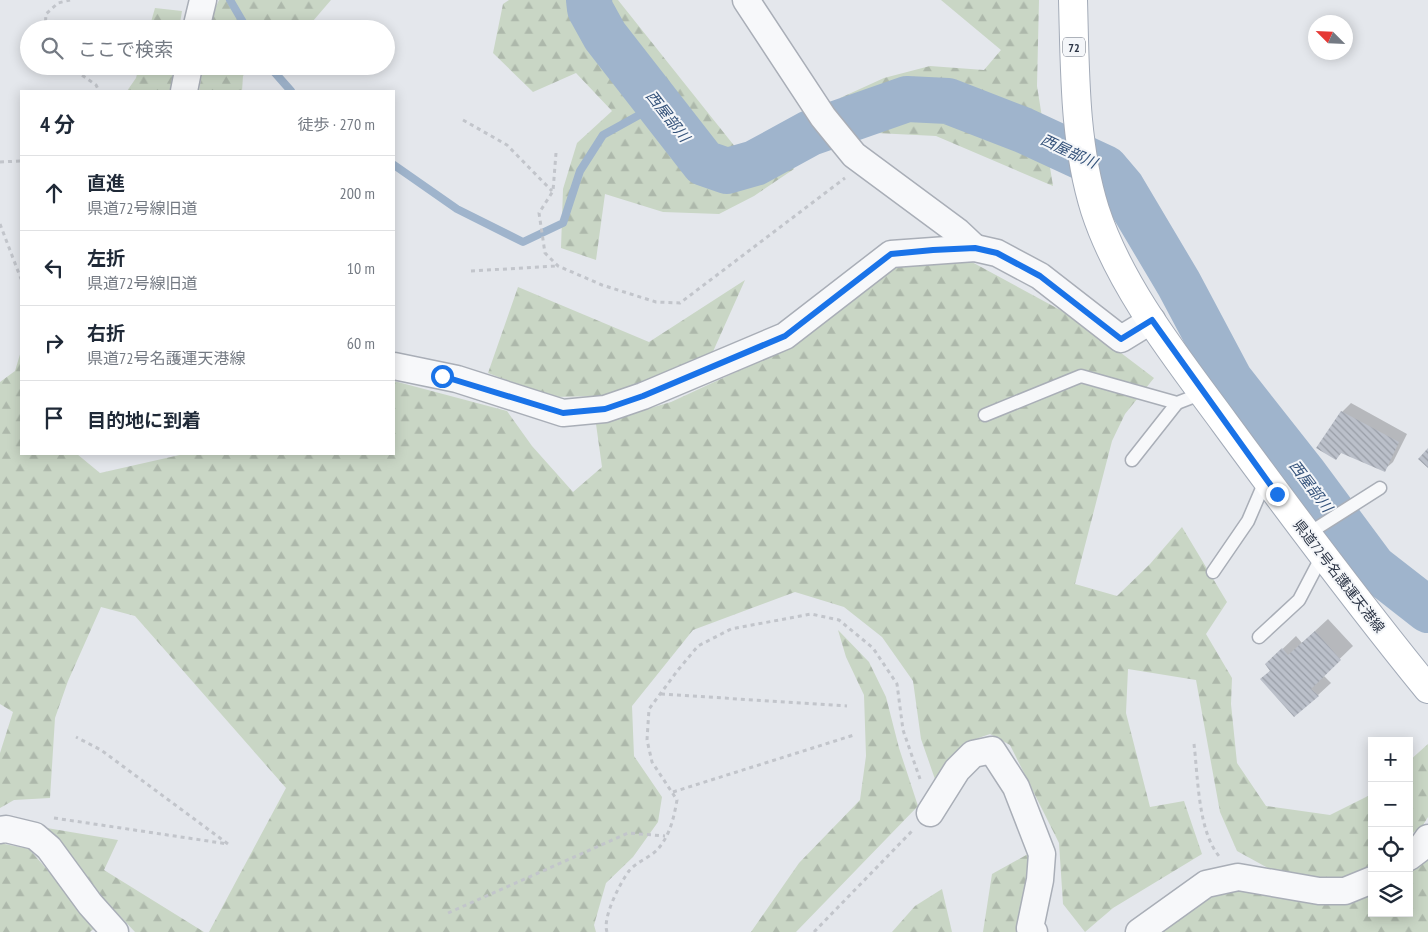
<!DOCTYPE html>
<html lang="ja">
<head>
<meta charset="utf-8">
<style>
  body { margin:0; font-family:"PT Sans Narrow","Noto Sans JP",sans-serif; background:#f6f6f7; color:#1f2937 }
  .controls { position:absolute; right:15px; bottom:15px; display:grid; overflow:hidden; border-radius:0px; box-shadow:0 2px 12px #0003 }
  .controls button { width:45px; height:45px; display:grid; place-items:center; padding:0; border:0; border-bottom:1px solid #e0e1e3; background:#fff; color:#1f2937; font:25px sans-serif }
  .compass { position:absolute; left:1308px; top:15px; width:45px; height:45px; border-radius:50%; background:#fff; box-shadow:0 2px 12px #0003; rotate:294deg }
  .stop { position:absolute; width:15px; height:15px; margin:-11px; border:4px solid #1a73e8; border-radius:50%; background:#fff }
  .stop.end { background:#1a73e8; border-color:#fff; box-shadow:0 1px 5px #0008 }
  .list { margin:0; padding:0; list-style:none }
  h2 { display:flex; justify-content:space-between; align-items:center; height:65px; margin:0; padding:0 20px; font-size:21px }
  h2 small { font-size:16px; font-weight:400; color:#747a83 }
  .list li { display:grid; grid-template-columns:32px 1fr auto; gap:15px; align-items:center; box-sizing:border-box; height:75px; padding:0 20px; border-top:1px solid #e0e1e3 }
  .list b { display:block; font-size:19px; white-space:nowrap }
  .list p { margin:0; font-size:16px; white-space:nowrap; color:#747a83 }
  .list em { font-size:16px; font-style:normal; color:#747a83 }
  .icon { flex:none; width:28px; height:28px; fill:none; stroke:currentColor; stroke-width:2; stroke-linecap:round; stroke-linejoin:round }
  .map { position:relative; flex:none; width:1428px; height:932px; overflow:hidden }
  .search { position:absolute; background:#fff; box-shadow:0 2px 12px #0003; left:20px; top:20px; width:375px; height:55px; display:flex; align-items:center; gap:12px; box-sizing:border-box; padding:0 18px; border-radius:28px; color:#747a83; font-size:19px }
  .panel { position:absolute; background:#fff; box-shadow:0 2px 12px #0003; left:20px; top:90px; width:375px; height:365px; border-radius:0px }
  .map>svg:first-child { display:block }
  .forest { fill:url(#forest-firs) }
  .shadow { fill:#0003 }
  .lines { fill:none; stroke-linecap:round; stroke-linejoin:round }
  .stream { stroke:#9fb4cc; stroke-width:8 }
  .river { stroke:#9fb4cc; stroke-width:46 }
  .building { fill:url(#building-back-hatch) }
  .service-casing { stroke:#a9aeb7; stroke-width:15 }
  .minor-casing { stroke:#a9aeb7; stroke-width:29 }
  .primary-casing { stroke:#a3abb8; stroke-width:30 }
  .path { stroke:#c2c5cb; stroke-width:3; stroke-dasharray:4 4; stroke-linecap:butt }
  .service { stroke:#f7f8fa; stroke-width:12 }
  .minor { stroke:#f7f8fa; stroke-width:26 }
  .primary { stroke:#fff; stroke-width:28 }
  .route { stroke:#1a73e8; stroke-width:6 }
  .labels { text-anchor:middle; dominant-baseline:central; stroke-width:4; stroke-linejoin:round; paint-order:stroke }
  .shield { fill:#f4f6f9; stroke:#676e7b; stroke-width:1 }
  .shield-label { font-size:12px; font-weight:bold; fill:#2b3445 }
  .street-label { font-size:14px; fill:#2b3445; stroke:#f4f6f9 }
  .water-label { font-size:15px; font-style:italic; fill:#34527a; stroke:#f4f6f9 }
</style>
</head>
<body>
<div class="map">
<svg width="1428" height="932" viewBox="0 0 1428 932">
  <defs>
    <pattern id="forest-firs" width="22" height="20" patternUnits="userSpaceOnUse" patternTransform="scale(1.25)"><rect width="22" height="20" fill="#c9d6c5"/><path d="M5 1l3.5 6h-7zM16 11l3.5 6h-7z" fill="#adb8ab"/></pattern>
    <pattern id="building-back-hatch" width="6" height="6" patternUnits="userSpaceOnUse" patternTransform="scale(1.25)"><rect width="6" height="6" fill="#bbc0ca"/><path d="M-1 5l2 2M0 0l6 6M5-1l2 2" fill="none" stroke="#989da6"/></pattern>
  </defs>
  <rect width="100%" height="100%" fill="#e4e7ec"/>
  <g class="forest">
    <polygon points="219,0 331,0 307,28 277,26 275,29 210,29 213,13"/>
    <polygon points="509,0 618,0 740,153 784,136 794,169 754,196 719,214 663,212 605,194 596,260 561,248 563,189 577,143 612,111 576,73 533,92 493,53 503,4"/>
    <polygon points="941,0 1039,0 1037,86 1053,186 936,136 876,133 840,98 884,78 930,66 984,70 1001,50"/>
    <polygon points="155,8 182,11 179,29 149,29"/>
    <polygon points="139,66 174,66 170,91 127,91 136,78"/>
    <polygon points="203,66 250,66 243,76 242,91 199,91"/>
    <polygon points="970,261 1075,318 1154,378 1125,414 1112,441 1075,584 1117,596 1150,564 1182,527 1227,602 1206,634 1232,678 1231,704 1237,763 1266,806 1330,815 1372,794 1372,864 1351,877 1284,877 1237,851 1220,812 1196,680 1128,669 1126,713 1150,807 1184,801 1202,854 1113,908 1085,932 1063,904 1059,843 1010,745 990,734 964,743 936,782 921,739 913,681 882,637 844,607 795,592 693,630 632,706 634,756 662,797 658,822 633,857 606,883 594,925 596,932 209,932 286,788 135,616 101,607 68,681 55,718 50,798 14,800 0,808 0,753 13,712 0,704 0,382 15,371 21,351 21,454 77,454 100,473 184,454 394,454 394,381 507,411 532,446 573,492 602,467 596,424 671,402 781,351 897,266"/>
    <polygon points="745,280 711,356 603,396 551,397 488,373 518,287 649,342"/>
    <polygon points="838,630 869,662 886,697 899,748 918,806 796,932 751,932 799,863 860,800 866,756 864,695 846,657"/>
    <polygon points="1428,744 1428,817 1423,825 1409,836 1409,761"/>
    <polygon points="35,826 118,840 104,870 204,932 135,932"/>
    <polygon points="0,843 29,849 97,926 90,932 0,932"/>
    <polygon points="1428,852 1428,932 1156,932 1208,894 1241,888 1372,890 1372,913 1409,913 1409,870"/>
    <polygon points="1028,854 1032,867 1021,932 983,932 992,874"/>
    <polygon points="942,889 952,932 892,932 915,906"/>
  </g>
  <g class="shadow">
    <polygon points="1351,403 1407,434 1393,462 1384,470 1342,452 1336,458 1342,412"/>
    <polygon points="1328,619 1353,646 1323,675 1331,683 1318,695 1261,679 1271,670 1267,664 1296,636 1302,643"/>
  </g>
  <g class="lines">
    <g class="stream">
      <polyline points="230,0 247,29"/>
      <polyline points="269,66 291,91"/>
      <polyline points="394,165 457,209 523,242 563,223 580,171 603,135 659,104"/>
    </g>
    <polyline class="river" points="589,0 590,9 605,36 704,163 727,171 755,163 810,133 907,99 948,101 1023,130 1105,168 1122,188 1179,284 1230,380 1304,474 1373,567 1428,610"/>
  </g>
  <g class="building">
    <polygon points="1341,411 1399,442 1385,472 1341,453 1336,460 1316,448"/>
    <polygon points="1428,448 1428,468 1418,459"/>
    <polygon points="1315,631 1341,660 1311,689 1319,696 1294,717 1260,679 1270,671 1265,664 1282,648 1288,655"/>
  </g>
  <g class="lines">
    <defs>
      <g id="service">
        <polyline points="985,415 1081,376 1177,403 1203,393"/>
        <polyline points="1132,460 1177,403"/>
        <polyline points="1306,535 1380,488"/>
        <polyline points="1213,572 1248,521 1266,479"/>
        <polyline points="1259,637 1299,600 1322,556"/>
      </g>
      <g id="minor">
        <polyline points="746,0 823,117 854,155 958,232 975,248"/>
        <polyline points="196,29 203,0"/>
        <polyline points="184,91 189,66"/>
        <polyline points="394,366 457,379 563,413 605,409 643,396 785,336 891,254 975,248 997,253 1040,276 1121,339 1152,320"/>
        <polyline points="930,813 957,770 973,754 992,750 1016,787 1042,854 1040,880 1030,928 1034,932"/>
        <polyline points="0,830 6,829 35,836 49,848 90,904 115,932"/>
        <polyline points="1409,857 1421,848 1428,838"/>
        <polyline points="1139,932 1206,884 1238,877 1319,891 1345,891 1372,880"/>
      </g>
      <path id="primary" d="M1073,0C1075,70 1074,143 1095,210C1120,287 1177,358 1224,422C1290,512 1357,602 1428,689"/>
    </defs>
    <use href="#service" class="service-casing"/>
    <use href="#minor" class="minor-casing"/>
    <use href="#primary" class="primary-casing"/>
    <g class="path">
      <polyline points="45,29 46,14 58,3 70,0"/>
      <polyline points="69,66 96,85 99,91"/>
      <polyline points="463,120 507,145 552,191"/>
      <polyline points="556,153 553,191 539,213 545,253 558,266 602,285 656,302 680,303 845,178"/>
      <polyline points="0,162 21,161"/>
      <polyline points="0,224 21,279"/>
      <polyline points="471,271 557,266"/>
      <polyline points="661,694 847,706"/>
      <path d="M1194,744C1198,777 1198,831 1219,856"/>
      <polyline points="673,792 854,735"/>
      <polyline points="54,818 228,844 101,750 76,737"/>
      <polyline points="448,913 628,833 665,836"/>
      <path d="M607,932C602,918 620,883 629,871C636,862 649,858 657,850C670,836 674,817 677,800L652,762L647,740L649,709L678,670L698,646L731,629L811,614L839,620L873,648L897,684L903,730L920,779"/>
      <polyline points="814,932 913,830"/>
    </g>
    <use href="#service" class="service"/>
    <use href="#minor" class="minor"/>
    <use href="#primary" class="primary"/>
  </g>
  <g class="lines">
    <polyline class="route" points="442,376 563,413 605,409 643,396 785,336 891,254 933,250 975,248 997,253 1040,276 1121,339 1152,320 1277,494"/>
  </g>
  <g class="labels">
    <rect class="shield" x="1063" y="37.5" width="22" height="19" rx="4"/>
    <g class="shield-label">
      <text x="1074" y="47">72</text>
    </g>
    <g class="street-label">
      <text transform="translate(1339 576) rotate(52)">県道72号名護運天港線</text>
    </g>
    <g class="water-label">
      <text transform="translate(668 116) rotate(52)">西屋部川</text>
      <text transform="translate(1069 151) rotate(25)">西屋部川</text>
      <text transform="translate(1311 486) rotate(53)">西屋部川</text>
    </g>
  </g>
</svg>
<div class="controls">
<button>+</button>
<button>−</button>
<button><svg class="icon" aria-label="locate" viewBox="0 0 24 24"><circle cx="12" cy="12" r="6"/><path d="M12 2v4M12 18v4M2 12h4M18 12h4"/></svg></button>
<button><svg class="icon" aria-label="layers" viewBox="0 0 24 24"><path d="M12 4l9 5-9 5-9-5zM3 14l9 5 9-5"/></svg></button>
</div>
<svg class="compass" viewBox="-18 -18 36 36"><path d="M0-13l5 13h-10z" fill="#e53935"/><path d="M0 13l5-13h-10z" fill="#747a83"/></svg>
<div class="stop" style="left:442px;top:376px"></div>
<div class="stop end" style="left:1277px;top:494px"></div>
<div class="search"><svg class="icon" aria-label="search" viewBox="0 0 24 24"><circle cx="10" cy="10" r="6"/><path d="M15 15l6 6"/></svg>ここで検索</div>
<section class="panel">
<h2>4 分<small>徒歩 · 270 m</small></h2>
<ul class="list">
<li><svg class="icon" aria-label="ahead" viewBox="0 0 24 24"><path d="M12 20V5M6 11l6-6 6 6"/></svg><div><b>直進</b><p>県道72号線旧道</p></div><em>200 m</em></li>
<li><svg class="icon" aria-label="left" viewBox="0 0 24 24"><path d="M17 20v-9H6M10 6l-5 5 5 5"/></svg><div><b>左折</b><p>県道72号線旧道</p></div><em>10 m</em></li>
<li><svg class="icon" aria-label="right" viewBox="0 0 24 24"><path d="M7 20v-9h11M14 6l5 5-5 5"/></svg><div><b>右折</b><p>県道72号名護運天港線</p></div><em>60 m</em></li>
<li><svg class="icon" aria-label="arrive" viewBox="0 0 24 24"><path d="M6 21V4h12l-3 4 3 4H6"/></svg><div><b>目的地に到着</b></div></li>
</ul>
</section>
</div>
</body>
</html>
